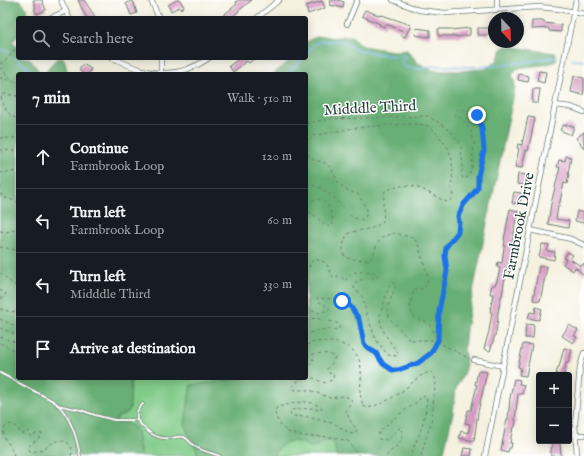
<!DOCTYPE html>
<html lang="en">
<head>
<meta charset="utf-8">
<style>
  body { margin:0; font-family:"IM FELL English",serif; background:#242831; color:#f1f3f6 }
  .controls { position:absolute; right:12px; bottom:12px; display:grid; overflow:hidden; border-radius:4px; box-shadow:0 2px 10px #0003 }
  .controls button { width:36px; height:36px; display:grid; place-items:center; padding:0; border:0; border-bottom:1px solid #363941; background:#171b24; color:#f1f3f6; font:20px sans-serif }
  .compass { position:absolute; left:488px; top:12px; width:36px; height:36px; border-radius:50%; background:#171b24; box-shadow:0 2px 10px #0003; rotate:158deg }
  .stop { position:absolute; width:12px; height:12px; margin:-9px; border:3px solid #1a73e8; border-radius:50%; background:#fff }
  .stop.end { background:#1a73e8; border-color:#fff; box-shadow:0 1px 4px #0008 }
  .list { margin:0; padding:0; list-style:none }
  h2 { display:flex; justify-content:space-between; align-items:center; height:52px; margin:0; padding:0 16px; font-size:17px }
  h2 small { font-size:13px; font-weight:400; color:#9ea1a6 }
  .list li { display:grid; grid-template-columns:26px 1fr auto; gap:12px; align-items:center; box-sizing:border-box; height:64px; padding:0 16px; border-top:1px solid #363941 }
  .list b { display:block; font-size:15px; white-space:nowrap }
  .list p { margin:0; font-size:13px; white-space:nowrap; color:#9ea1a6 }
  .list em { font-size:13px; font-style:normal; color:#9ea1a6 }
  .icon { flex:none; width:22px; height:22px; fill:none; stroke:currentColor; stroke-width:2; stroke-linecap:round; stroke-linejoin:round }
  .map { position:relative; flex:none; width:584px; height:456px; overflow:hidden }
  .search { position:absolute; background:#171b24; box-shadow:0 2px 10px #0003; left:16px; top:16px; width:292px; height:44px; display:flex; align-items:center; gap:10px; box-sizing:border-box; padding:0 14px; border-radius:4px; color:#9ea1a6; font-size:15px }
  .panel { position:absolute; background:#171b24; box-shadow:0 2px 10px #0003; left:16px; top:72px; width:292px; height:308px; border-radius:4px }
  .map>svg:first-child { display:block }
  .green { fill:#81cb89; stroke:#50845e }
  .forest { fill:#68af75; stroke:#447654 }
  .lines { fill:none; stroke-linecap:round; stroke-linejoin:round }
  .stream { stroke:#7eb6ee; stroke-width:1.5 }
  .building { fill:#d79bc3 }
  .lane-casing { stroke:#6a7c70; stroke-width:3.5 }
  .street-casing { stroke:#6a7c70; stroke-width:6 }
  .path { stroke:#6a7c70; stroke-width:1; stroke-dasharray:3 3; stroke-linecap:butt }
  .lane { stroke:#fff; stroke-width:2 }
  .street { stroke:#fff; stroke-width:4.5 }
  .route { stroke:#1a73e8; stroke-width:5 }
  .labels { text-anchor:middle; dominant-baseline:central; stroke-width:3; stroke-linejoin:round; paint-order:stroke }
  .street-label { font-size:15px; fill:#1f3d34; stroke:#fff }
</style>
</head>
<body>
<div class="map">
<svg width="584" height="456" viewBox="0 0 584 456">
  <rect width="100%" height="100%" fill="#fff"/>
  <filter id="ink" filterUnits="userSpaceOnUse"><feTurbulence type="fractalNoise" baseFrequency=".025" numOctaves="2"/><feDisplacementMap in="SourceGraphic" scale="8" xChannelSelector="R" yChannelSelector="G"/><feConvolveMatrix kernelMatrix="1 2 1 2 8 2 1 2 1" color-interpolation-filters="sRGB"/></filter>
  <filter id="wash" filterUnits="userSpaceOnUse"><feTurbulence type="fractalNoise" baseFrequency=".012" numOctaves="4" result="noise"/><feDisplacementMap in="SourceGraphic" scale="16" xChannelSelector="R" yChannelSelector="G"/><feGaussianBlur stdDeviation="0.9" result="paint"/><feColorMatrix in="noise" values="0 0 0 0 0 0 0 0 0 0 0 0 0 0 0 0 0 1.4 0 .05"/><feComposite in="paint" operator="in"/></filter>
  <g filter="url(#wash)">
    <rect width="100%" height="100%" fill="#f4f1df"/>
    <g class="green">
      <path d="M131,378H249L191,385C190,393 185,424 187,430C190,439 197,446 198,456H141L137,431L125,423L121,424L116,422V418L128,412Z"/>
      <path d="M292,441L300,442H323C327,440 330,440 334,442C336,449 334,450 337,456H274C279,447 281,444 292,441Z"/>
    </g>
    <g class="forest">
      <path d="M0,0H20L27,9L29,18H18V36L12,42L18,48V58H29L41,74H18V378H131L130,408L128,412L116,418V421C122,425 127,422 135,427L137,431L141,456H0Z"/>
      <path d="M323,36L333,38L344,36H351L354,38L357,42L363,46L392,51L407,50L418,63L435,71H458L486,69L497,61L502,48L508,46L526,49L555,53L556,55V61C543,67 529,65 516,69L512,75L515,84L514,93L471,301L466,329L464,349L466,364L464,373L456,388L453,413L443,456H337C334,450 336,449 334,443C324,437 323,445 314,447C309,448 306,445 302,443C294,440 284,441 278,448C276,450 275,453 274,456H198C197,444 187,436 185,424L190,389L191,385L249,378H306V74H273L293,58H306V43C310,38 317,37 323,36Z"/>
      <path d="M58,58H62L64,59L68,74H44C48,67 52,63 58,58Z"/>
    </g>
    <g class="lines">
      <g class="stream">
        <polyline points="0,49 9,52"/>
        <path d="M306,54C311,47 319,37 328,42C346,37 345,46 358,50L391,56C395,56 400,54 404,55L405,57L401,61L402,64L405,67L422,69L433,66L477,67L504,65L557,57"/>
        <polyline points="14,57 35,74"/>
        <polyline points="572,60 584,61"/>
        <polyline points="286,74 291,70 297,65 303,58"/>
      </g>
    </g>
    <g id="blocks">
      <g class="building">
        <polygon points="33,0 42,0 46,10 37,14 34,9 36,8"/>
        <polygon points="78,0 84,0 96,18 87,18 83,11"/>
        <polygon points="177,0 180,0 184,7 180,9 179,7 171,11 168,5"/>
        <polygon points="238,0 252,0 238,11 238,12 231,18 220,18 237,4 236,2"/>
        <polygon points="331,0 338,0 344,2 343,8 330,5"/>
        <polygon points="133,1 137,13 131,15 126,3"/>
        <polygon points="322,1 325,8 308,14 306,6"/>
        <polygon points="365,10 381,16 382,15 411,25 405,37 401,35 403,31 386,24 385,27 379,25 380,24 362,16"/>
        <polygon points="532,21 544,21 544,23 561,25 561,32 549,31 549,28 532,29"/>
        <polygon points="416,28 430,30 430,37 415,35"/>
        <polygon points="470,28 470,35 456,37 456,36 438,36 438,29 451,29 451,30"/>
        <rect x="478" y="28" width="11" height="7"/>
        <polygon points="240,58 255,58 249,63 247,61 233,72 229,66"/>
        <polygon points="83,64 91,69 88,74 84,74 79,70"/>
        <polygon points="539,71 546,72 544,83 537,81"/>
        <polygon points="519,74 529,76 528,82 518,80"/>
        <polygon points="574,76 584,78 584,89 583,95 571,92"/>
        <polygon points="533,89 540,89 538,103 532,103"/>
        <polygon points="528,117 535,118 528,151 526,150 522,168 515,167 519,149 517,148 518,144 522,145"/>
        <polygon points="567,124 574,127 571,135 560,130 563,125 566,126"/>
        <polygon points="584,132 584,148 576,138"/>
        <polygon points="566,156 571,157 568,174 569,174 567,184 564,183 559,206 558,206 556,219 569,221 568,228 548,224 551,204 560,167 557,167 559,160 565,161"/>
        <polygon points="518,174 526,175 525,185 517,184"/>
        <polygon points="514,192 521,193 520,204 512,203"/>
        <polygon points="510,209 518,211 514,228 515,229 511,246 512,246 510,259 504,283 502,296 501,296 497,318 498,318 496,332 490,351 484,349 489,331 492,313 490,312 493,294 490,294 492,285 495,285 497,281 500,268 497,267 498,262 502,263 505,240 504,240"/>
        <polygon points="577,211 584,213 584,223 575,221"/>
        <polygon points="542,244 549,245 547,251 555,252 554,260 539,257"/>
        <polygon points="568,252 573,255 570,259 581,266 584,263 584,275 575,267 573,271 563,264 566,259 564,258"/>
        <polygon points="539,266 547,267 540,301 533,300"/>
        <polygon points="536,307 542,309 539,320 528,318 530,312 535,313"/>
        <polygon points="526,324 534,325 533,338 525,338"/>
        <polygon points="569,325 578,330 574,336 577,337 573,343 562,336"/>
        <polygon points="523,344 532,345 526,376 519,375 521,368 518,367"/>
        <polygon points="564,348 572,350 568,363 566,363 564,375 556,375 558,367 559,367"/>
        <polygon points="478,371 487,372 478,412 474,441 459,438 461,431 468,433 470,424 465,423 468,410 471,410 477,385 475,385"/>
        <polygon points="514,379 520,380 519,384 524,385 522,394 518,394 515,420 516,421 515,427 513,427 510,443 512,443 511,448 509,448 508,452 501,450 507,419 508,419 510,398"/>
        <polygon points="552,443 560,443 561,456 551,456 551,448 552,448"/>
        <polygon points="464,448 472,449 471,456 462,456"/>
      </g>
    </g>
  </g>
  <g filter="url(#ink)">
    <use href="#blocks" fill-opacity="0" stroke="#6a7c70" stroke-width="1"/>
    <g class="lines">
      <defs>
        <g id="lane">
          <path d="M0,373C12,379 24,386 36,392C43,396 52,399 58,405C71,418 77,438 80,456"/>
          <path d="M57,405L81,410L95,415L114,420H137C147,432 156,440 172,438C175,437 181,436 184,437C188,439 191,443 194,446C202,451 211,453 220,456"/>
          <path d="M137,420C136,411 137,410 143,404"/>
        </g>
        <g id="street">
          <polyline points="61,0 69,18"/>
          <polyline points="151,0 159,18"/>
          <polyline points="393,0 419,10 445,13 539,7 559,9 584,14"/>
          <polyline points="497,10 497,0"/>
          <polyline points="50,18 66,11"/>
          <polyline points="257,18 279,0"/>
          <polyline points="347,24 357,0"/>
          <path d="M113,58C122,62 131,67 140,69C165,78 187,73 209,58"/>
          <polyline points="161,73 161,58"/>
          <polyline points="555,105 571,107 584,112"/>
          <polyline points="530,230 571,239 584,245"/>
          <polyline points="474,360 503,366"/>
          <polyline points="575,435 584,435"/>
          <polyline points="485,456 576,0"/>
          <polyline points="577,456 575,424 580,367 584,353"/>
        </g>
      </defs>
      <use href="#lane" class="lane-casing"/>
      <use href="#street" class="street-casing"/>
      <g class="path">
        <path d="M0,64C8,61 12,52 18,45"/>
        <polyline points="0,68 13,80"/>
        <polyline points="0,78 18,82"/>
        <path d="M18,96L4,94L1,97C4,107 7,115 18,119"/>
        <path d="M306,123L330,119L427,116L440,123L452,133L461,145L463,168L461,174L463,179L468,177L472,168L474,142L471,131L463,120L455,115L457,109L466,110L477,115L482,128L484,150L478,176V187L473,194L464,204L459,216V222L458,232L446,247L445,256L447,271L439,311L438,340C435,335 432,328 428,323C425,320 420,321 417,319C407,313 411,298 414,290L418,288L423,289L427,284L428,277L418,244L414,238L395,233L384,236L377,244L373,256L370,260L350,259L345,257C341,247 344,243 347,234L352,232L372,228L382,223C385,216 383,214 383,207C383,202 384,196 385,191C414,178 422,191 447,202L451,200L453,195L451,187L453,173L452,160L448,148L434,130L426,125L414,124L386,125L354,128L312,136L307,142V148L308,155L315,160L325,163L331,168L338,182L343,187L348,191L358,194L367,209L366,216L361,220C350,218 348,213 341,205C333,195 319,185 306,183"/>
        <polyline points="0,138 18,138"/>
        <polyline points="0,150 18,151"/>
        <polyline points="0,173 18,171"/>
        <polyline points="0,194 6,198 18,202"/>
        <path d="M306,202C310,201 313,200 316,199C328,198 333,216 333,225L329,227C321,223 314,212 306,212"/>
        <polyline points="0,231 6,232 18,229"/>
        <polyline points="0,247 18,250"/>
        <polyline points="0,273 18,288"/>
        <path d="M306,279C311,273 306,266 313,260C327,259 328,266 333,278L338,276L343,278L344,281C347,279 349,277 351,274C357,270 367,272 374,272L378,277C368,279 363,277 355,283L354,285V288L362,296L367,315L376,340L388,355L396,356L398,353C390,342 380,330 380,317C380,312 383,307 384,302C386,295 388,288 392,282L396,285L387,310L390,319L410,340H438"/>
        <polyline points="0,290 6,294 3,298 0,298"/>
        <path d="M306,308C318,314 318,314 330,309L323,304L317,301V298C329,299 339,298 349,306C357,311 360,324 363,333C363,336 363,341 365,345C368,349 373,351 376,355C387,368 387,373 406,367C424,361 429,357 437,340"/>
        <polyline points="0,309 11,312 18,311"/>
        <polyline points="0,319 18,327"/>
        <polyline points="306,320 316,318 337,323 340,326 338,330 328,329 320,330 306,334"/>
        <polyline points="0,328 18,335"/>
        <polyline points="0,337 18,343"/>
        <polyline points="438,340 442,344 470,359"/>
        <polyline points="0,343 18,352"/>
        <path d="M306,345C317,340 325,341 337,343C352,346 361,355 361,371C362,379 360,386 360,393C361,398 362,402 363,406L368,408C381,404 392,399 402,391C412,384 419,374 431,372C439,381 435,385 434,395C433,405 433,416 430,426C427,436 423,446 421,456"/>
        <path d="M306,355C316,354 326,351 335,357L333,362L327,369L329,373L334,375L332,380L324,383L311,377H306"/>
        <polyline points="306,360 314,359 311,364 306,365"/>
        <path d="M304,378L299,380L292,386L295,390H310L330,398L344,396L350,398L352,401L346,409C348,417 351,423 357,429L356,432L351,434L335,424L308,417L294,416L290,414L291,410L312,408L319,410L322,408C307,397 293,404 277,407L275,411L276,417L281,426L287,432L303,436L333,437L348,441L359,456"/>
        <path d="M14,456C13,452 11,448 9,444C6,439 2,437 4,430C5,428 5,426 8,425C12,423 16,426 19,429V432L22,434L29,431L30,433L29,435L30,436L38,433L42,434L41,436L28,447L30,451C34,452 38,451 43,449C51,445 59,435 69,444C72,447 72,452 71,456"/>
        <polyline points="44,456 53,456"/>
        <path d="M386,456C396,445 405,444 401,427C393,432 390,443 379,439V432L397,416L417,402L423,395L427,398C426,409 424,422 420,432C417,440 413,448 411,456"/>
      </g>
      <use href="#lane" class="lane"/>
      <use href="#street" class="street"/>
    </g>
  </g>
  <g class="lines" filter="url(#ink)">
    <polyline class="route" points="342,301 350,306 359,319 364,344 369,349 376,353 383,364 392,370 398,370 418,363 431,353 438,340 439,311 447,271 445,256 446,247 458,232 459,222 458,216 464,204 473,194 478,187 478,176 484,150 482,128 477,115"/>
  </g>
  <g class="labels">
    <g class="street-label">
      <text transform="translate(370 108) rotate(-3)">Midddle Third</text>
      <text transform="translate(519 226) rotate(-79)">Farmbrook Drive</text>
    </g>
  </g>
</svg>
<div class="controls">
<button>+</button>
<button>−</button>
</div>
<svg class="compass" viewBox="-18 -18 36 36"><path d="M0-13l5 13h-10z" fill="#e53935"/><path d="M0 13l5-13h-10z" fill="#9ea1a6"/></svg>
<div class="stop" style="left:342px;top:301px"></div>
<div class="stop end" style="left:477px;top:115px"></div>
<div class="search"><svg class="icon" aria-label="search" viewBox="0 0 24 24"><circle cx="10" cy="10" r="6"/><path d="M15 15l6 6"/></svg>Search here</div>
<section class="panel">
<h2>7 min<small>Walk · 510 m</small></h2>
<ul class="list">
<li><svg class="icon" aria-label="ahead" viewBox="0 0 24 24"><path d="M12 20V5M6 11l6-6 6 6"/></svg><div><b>Continue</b><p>Farmbrook Loop</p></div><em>120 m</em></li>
<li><svg class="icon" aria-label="left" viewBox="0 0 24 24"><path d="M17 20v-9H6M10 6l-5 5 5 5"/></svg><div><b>Turn left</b><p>Farmbrook Loop</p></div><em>60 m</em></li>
<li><svg class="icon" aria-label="left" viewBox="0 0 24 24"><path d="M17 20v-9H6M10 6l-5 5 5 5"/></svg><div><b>Turn left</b><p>Midddle Third</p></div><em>330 m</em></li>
<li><svg class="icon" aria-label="arrive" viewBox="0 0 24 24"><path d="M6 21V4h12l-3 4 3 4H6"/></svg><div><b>Arrive at destination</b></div></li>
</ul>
</section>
</div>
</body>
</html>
